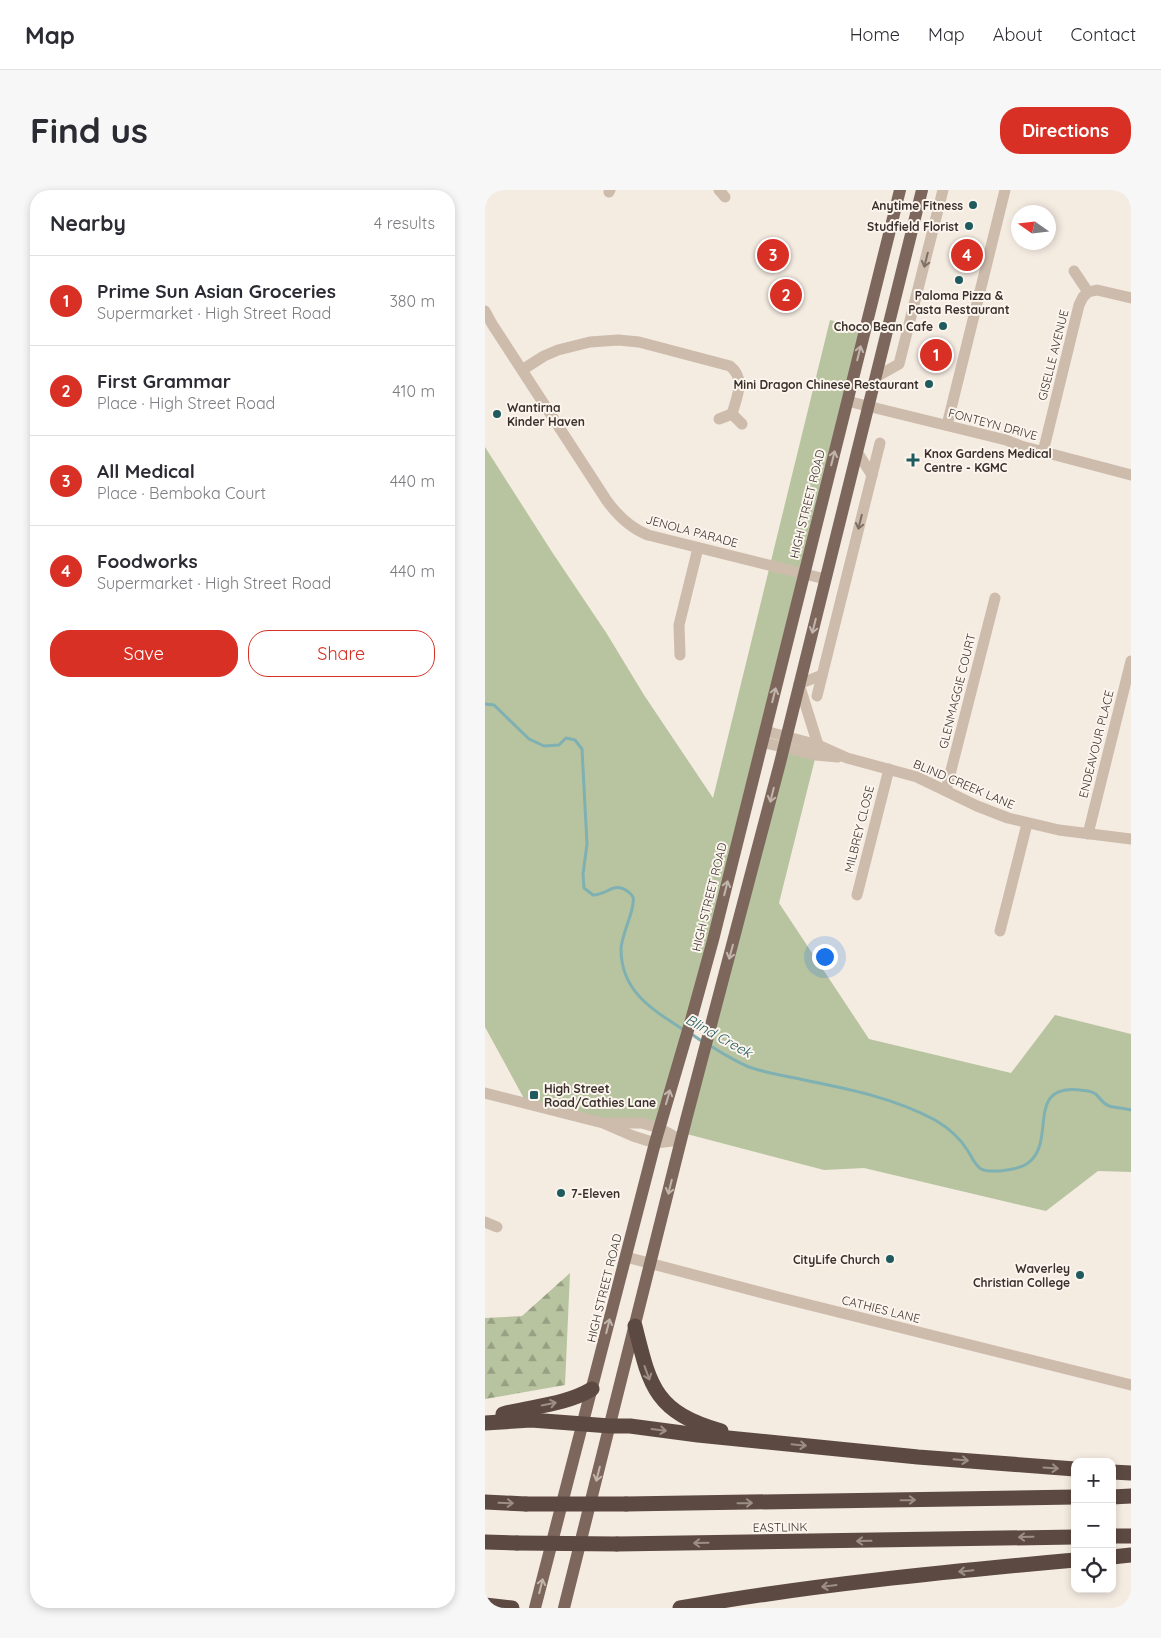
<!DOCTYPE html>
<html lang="en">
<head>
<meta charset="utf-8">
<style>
  body { margin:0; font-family:Quicksand,sans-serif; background:#f7f7f7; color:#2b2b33 }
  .controls { position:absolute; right:15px; bottom:15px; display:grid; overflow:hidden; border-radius:10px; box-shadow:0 2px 8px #0003 }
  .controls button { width:45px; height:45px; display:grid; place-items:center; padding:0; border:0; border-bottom:1px solid #e1e1e2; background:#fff; color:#2b2b33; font:25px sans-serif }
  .compass { position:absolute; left:526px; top:15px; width:45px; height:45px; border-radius:50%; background:#fff; box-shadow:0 2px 8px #0003; rotate:284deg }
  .you { position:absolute; left:339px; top:766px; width:18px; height:18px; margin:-12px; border:4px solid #fff; border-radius:50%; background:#1a73e8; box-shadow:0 0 0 8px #1a73e833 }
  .badge { display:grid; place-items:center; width:32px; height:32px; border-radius:50%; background:#d93025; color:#fff; font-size:16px; font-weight:700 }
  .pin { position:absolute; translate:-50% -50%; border:2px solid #fff; box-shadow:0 1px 5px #0006 }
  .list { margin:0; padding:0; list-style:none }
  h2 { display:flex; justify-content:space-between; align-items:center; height:65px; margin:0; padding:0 20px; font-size:21px }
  h2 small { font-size:16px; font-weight:400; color:#7c7c81 }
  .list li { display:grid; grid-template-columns:32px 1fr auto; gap:15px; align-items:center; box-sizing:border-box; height:90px; padding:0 20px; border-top:1px solid #e1e1e2 }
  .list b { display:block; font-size:19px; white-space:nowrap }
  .list p { margin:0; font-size:16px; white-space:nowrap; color:#7c7c81 }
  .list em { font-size:16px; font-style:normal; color:#7c7c81 }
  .actions { display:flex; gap:10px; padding:15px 20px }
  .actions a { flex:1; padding:11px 0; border:1px solid #d93025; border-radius:20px; text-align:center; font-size:18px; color:#d93025 }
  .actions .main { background:#d93025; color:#fff }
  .icon { flex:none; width:28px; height:28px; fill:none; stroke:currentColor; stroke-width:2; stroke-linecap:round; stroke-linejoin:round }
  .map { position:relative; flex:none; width:646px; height:1418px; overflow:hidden; border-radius:20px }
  header { display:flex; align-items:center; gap:30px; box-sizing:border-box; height:70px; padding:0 25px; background:#fff; border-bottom:1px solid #e1e1e2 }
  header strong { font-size:24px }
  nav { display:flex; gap:28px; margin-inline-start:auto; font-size:18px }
  .intro { display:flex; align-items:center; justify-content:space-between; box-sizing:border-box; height:120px; padding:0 30px }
  h1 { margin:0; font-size:35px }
  .button { padding:12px 22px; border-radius:20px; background:#d93025; color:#fff; font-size:18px; font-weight:700 }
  main { display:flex; gap:30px; padding:0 30px }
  aside { flex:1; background:#fff; border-radius:20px; box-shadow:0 2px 8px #0003 }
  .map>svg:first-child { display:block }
  .forest { fill:url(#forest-firs) }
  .green { fill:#b8c4a0 }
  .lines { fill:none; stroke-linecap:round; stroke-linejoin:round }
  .stream { stroke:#7fb0b2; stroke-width:3 }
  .minor { stroke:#cdbbac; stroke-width:11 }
  .major { stroke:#7d675c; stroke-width:12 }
  .highway { stroke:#5c4a42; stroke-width:15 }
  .highway-bridge { stroke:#5c4a42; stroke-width:15 }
  .oneway { stroke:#7d6f65 }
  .oneway2 { stroke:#c2b5ac }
  .oneway3 { stroke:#9c8e87 }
  .poi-dot { fill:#1f5a5e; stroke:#fbf5ee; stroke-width:2 }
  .labels { text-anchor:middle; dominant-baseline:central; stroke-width:4; stroke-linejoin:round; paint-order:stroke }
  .poi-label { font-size:12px; font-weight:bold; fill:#3b302b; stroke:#fbf5ee; text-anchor:end }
  .street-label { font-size:12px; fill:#3b302b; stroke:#fbf5ee }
  .water-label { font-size:14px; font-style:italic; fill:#1f5a5e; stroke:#fbf5ee }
</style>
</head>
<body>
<header>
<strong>Map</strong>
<nav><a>Home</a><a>Map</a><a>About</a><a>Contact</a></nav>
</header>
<div class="intro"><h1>Find us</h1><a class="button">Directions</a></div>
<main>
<aside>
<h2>Nearby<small>4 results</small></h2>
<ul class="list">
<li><span class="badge">1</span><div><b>Prime Sun Asian Groceries</b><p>Supermarket · High Street Road</p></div><em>380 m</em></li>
<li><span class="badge">2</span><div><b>First Grammar</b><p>Place · High Street Road</p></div><em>410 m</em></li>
<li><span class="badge">3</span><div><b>All Medical</b><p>Place · Bemboka Court</p></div><em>440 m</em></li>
<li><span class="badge">4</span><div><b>Foodworks</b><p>Supermarket · High Street Road</p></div><em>440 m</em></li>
</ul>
<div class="actions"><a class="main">Save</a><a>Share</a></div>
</aside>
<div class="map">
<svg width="646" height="1418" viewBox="0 0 646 1418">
  <defs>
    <pattern id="forest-firs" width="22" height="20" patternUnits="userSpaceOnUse" patternTransform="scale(1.25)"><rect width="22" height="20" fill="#b8c4a0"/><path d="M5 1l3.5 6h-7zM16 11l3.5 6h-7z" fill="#97a083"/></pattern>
  </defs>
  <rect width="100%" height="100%" fill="#f4ebe1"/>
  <polygon class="forest" points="85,1083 80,1195 0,1209 0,1128 37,1126"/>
  <g class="green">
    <polygon points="345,130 380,139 174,938 118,933 42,914 0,837 0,257 67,362 122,444 159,505 228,608"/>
    <polygon points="298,557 331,565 294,713 384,849 526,883 570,825 646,844 646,982 613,981 561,1021 379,978 339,980 198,943"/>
  </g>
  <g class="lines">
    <g class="stream">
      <path d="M0,514L9,515L44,549L59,556L74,555L81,548L90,550L97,559L102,654L98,684L99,698L108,705C120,705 127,695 136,698C140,699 146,703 148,707C151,718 136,745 136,759C136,802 168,820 199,840"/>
      <polyline points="205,843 218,852"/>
      <path d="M224,855C237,863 249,871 264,877C281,883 301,886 319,890C364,899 409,908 450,930C462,937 475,948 483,961C487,967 489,974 496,979C502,982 508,981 514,981C523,980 533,979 540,975C576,955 534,888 603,901C615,903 614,912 624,916C631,918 639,918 646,920"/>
    </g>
    <g class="minor">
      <polyline points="234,0 240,7"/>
      <polyline points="124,2 125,0"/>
      <polyline points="603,102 612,100 646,108"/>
      <path d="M0,121L7,134L122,311C133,326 145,338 163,345L340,389"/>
      <path d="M37,180L59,166L73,160L105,152L133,150L154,152L245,176C261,189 252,206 247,224"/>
      <polyline points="391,187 414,174 458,0"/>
      <polyline points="362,211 521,250 536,256 646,285"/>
      <polyline points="234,229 247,224 257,234"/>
      <polyline points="462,235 520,0"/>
      <polyline points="372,262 387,285"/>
      <polyline points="558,262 594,115 598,107 603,102 589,81"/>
      <polyline points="195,465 194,435 213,358"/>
      <polyline points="332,506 395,253"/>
      <polyline points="280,541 333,555 362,568 432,587 492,616 523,628 574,640 646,649"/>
      <polyline points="277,552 331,565 353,567"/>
      <polyline points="333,555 314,494 337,485"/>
      <polyline points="461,600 510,408"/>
      <polyline points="603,644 646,471"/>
      <polyline points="372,705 404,579"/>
      <polyline points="515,741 542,634"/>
      <polyline points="0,903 118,933 148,946 170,953 196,950"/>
      <polyline points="122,933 157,933 174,938 196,950"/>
      <polyline points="0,1032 12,1037"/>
      <polyline points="141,1067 297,1108 646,1195"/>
    </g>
    <g class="major">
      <polyline points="50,1418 170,953 206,830 228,750 415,0"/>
      <polyline points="79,1418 201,930 295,573 437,0"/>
    </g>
    <g class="highway">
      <path d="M150,1136C165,1197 170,1222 236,1241"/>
      <path d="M18,1224C48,1216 80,1215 107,1199"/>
      <polyline points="0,1233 46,1230 125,1236 145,1236 213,1245 433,1267 590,1279"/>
      <polyline points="627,1282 646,1283"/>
      <polyline points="627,1307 646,1306"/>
      <polyline points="0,1312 41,1314"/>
      <polyline points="141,1314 590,1307"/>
      <polyline points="627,1346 646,1346"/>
      <polyline points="0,1352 32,1353"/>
      <polyline points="132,1354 590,1347"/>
      <polyline points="627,1367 646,1365"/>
      <polyline points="0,1415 27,1418"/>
      <path d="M195,1418C325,1395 458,1382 590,1370"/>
    </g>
    <g class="highway-bridge">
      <polyline points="41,1314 141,1314"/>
      <polyline points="32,1353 132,1354"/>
    </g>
  </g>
  <defs><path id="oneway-shaft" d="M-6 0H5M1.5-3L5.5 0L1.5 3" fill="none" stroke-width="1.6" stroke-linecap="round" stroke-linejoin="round" transform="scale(1.25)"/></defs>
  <g class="oneway">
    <use href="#oneway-shaft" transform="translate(441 70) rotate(104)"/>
    <use href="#oneway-shaft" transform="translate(375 332) rotate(104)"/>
  </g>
  <g class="oneway2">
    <use href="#oneway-shaft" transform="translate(374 163) rotate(-76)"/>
    <use href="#oneway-shaft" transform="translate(348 268) rotate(-76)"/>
    <use href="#oneway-shaft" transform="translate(329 436) rotate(104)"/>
    <use href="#oneway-shaft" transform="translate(289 505) rotate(-76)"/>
    <use href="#oneway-shaft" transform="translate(287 605) rotate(104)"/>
    <use href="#oneway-shaft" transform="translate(241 698) rotate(-76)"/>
    <use href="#oneway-shaft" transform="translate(246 762) rotate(105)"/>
    <use href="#oneway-shaft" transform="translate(183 907) rotate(-74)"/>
    <use href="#oneway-shaft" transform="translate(185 997) rotate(104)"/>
    <use href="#oneway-shaft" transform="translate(123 1136) rotate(-76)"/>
    <use href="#oneway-shaft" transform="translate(113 1284) rotate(104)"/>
    <use href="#oneway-shaft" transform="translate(56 1396) rotate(-76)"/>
  </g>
  <g class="oneway3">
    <use href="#oneway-shaft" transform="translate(162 1183) rotate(70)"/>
    <use href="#oneway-shaft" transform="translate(64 1214) rotate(-11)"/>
    <use href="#oneway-shaft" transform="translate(174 1240) rotate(7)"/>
    <use href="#oneway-shaft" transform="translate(314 1255) rotate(6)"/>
    <use href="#oneway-shaft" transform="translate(476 1270) rotate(5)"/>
    <use href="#oneway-shaft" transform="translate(566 1278) rotate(4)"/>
    <use href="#oneway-shaft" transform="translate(423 1310) rotate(-1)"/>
    <use href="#oneway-shaft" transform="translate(21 1313) rotate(2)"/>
    <use href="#oneway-shaft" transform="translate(260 1313) rotate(-1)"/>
    <use href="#oneway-shaft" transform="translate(541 1347) rotate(179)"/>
    <use href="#oneway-shaft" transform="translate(379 1351) rotate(179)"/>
    <use href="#oneway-shaft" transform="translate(216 1353) rotate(179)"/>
    <use href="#oneway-shaft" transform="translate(481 1381) rotate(174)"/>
    <use href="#oneway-shaft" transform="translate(344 1396) rotate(173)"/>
  </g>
  <g class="poi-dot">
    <circle cx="488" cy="15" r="5"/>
    <circle cx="484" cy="36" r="5"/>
    <circle cx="474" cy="90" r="5"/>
    <circle cx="458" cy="136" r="5"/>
    <circle cx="444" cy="194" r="5"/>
    <circle cx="12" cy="224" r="5"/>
    <path d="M425.5 262.5h5v5h5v5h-5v5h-5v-5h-5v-5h5z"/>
    <rect x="44" y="900" width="10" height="10" rx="2.5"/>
    <circle cx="76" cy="1003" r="5"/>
    <circle cx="405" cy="1069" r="5"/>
    <circle cx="595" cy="1085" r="5"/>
  </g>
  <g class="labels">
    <g class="poi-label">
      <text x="478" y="15">Anytime Fitness</text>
      <text x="474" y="36">Studfield Florist</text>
      <text x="474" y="105" text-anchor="middle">Paloma Pizza &amp;<tspan x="474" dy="14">Pasta Restaurant</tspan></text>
      <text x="448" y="136">Choco Bean Cafe</text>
      <text x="434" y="194">Mini Dragon Chinese Restaurant</text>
      <text x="22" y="217" text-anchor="start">Wantirna<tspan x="22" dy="14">Kinder Haven</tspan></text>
      <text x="439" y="263" text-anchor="start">Knox Gardens Medical<tspan x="439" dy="14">Centre - KGMC</tspan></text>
      <text x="59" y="898" text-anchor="start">High Street<tspan x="59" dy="14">Road/Cathies Lane</tspan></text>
      <text x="86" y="1003" text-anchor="start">7-Eleven</text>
      <text x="395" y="1069">CityLife Church</text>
      <text x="585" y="1078">Waverley<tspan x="585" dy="14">Christian College</tspan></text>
    </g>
    <g class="street-label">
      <text transform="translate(568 165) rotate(-76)">GISELLE AVENUE</text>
      <text transform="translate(508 234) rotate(15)">FONTEYN DRIVE</text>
      <text transform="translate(322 314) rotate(-76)">HIGH STREET ROAD</text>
      <text transform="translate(207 341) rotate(15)">JENOLA PARADE</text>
      <text transform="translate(472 501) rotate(-76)">GLENMAGGIE COURT</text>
      <text transform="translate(611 554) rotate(-76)">ENDEAVOUR PLACE</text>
      <text transform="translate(479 594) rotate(23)">BLIND CREEK LANE</text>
      <text transform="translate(374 639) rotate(-76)">MILBREY CLOSE</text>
      <text transform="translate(224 707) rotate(-76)">HIGH STREET ROAD</text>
      <text transform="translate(119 1098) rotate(-76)">HIGH STREET ROAD</text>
      <text transform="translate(396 1119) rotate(14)">CATHIES LANE</text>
      <text transform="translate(295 1337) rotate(-1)">EASTLINK</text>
    </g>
    <g class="water-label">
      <text transform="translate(234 846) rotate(29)">Blind Creek</text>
    </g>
  </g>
</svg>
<div class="controls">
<button>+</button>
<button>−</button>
<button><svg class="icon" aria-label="locate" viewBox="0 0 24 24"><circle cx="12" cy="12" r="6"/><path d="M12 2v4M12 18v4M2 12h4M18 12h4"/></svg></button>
</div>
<svg class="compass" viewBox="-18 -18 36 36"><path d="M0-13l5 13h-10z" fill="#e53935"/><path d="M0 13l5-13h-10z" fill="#7c7c81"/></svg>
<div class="you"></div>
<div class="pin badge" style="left:451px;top:165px">1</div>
<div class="pin badge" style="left:301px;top:105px">2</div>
<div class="pin badge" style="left:288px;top:65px">3</div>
<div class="pin badge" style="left:482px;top:65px">4</div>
</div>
</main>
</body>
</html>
